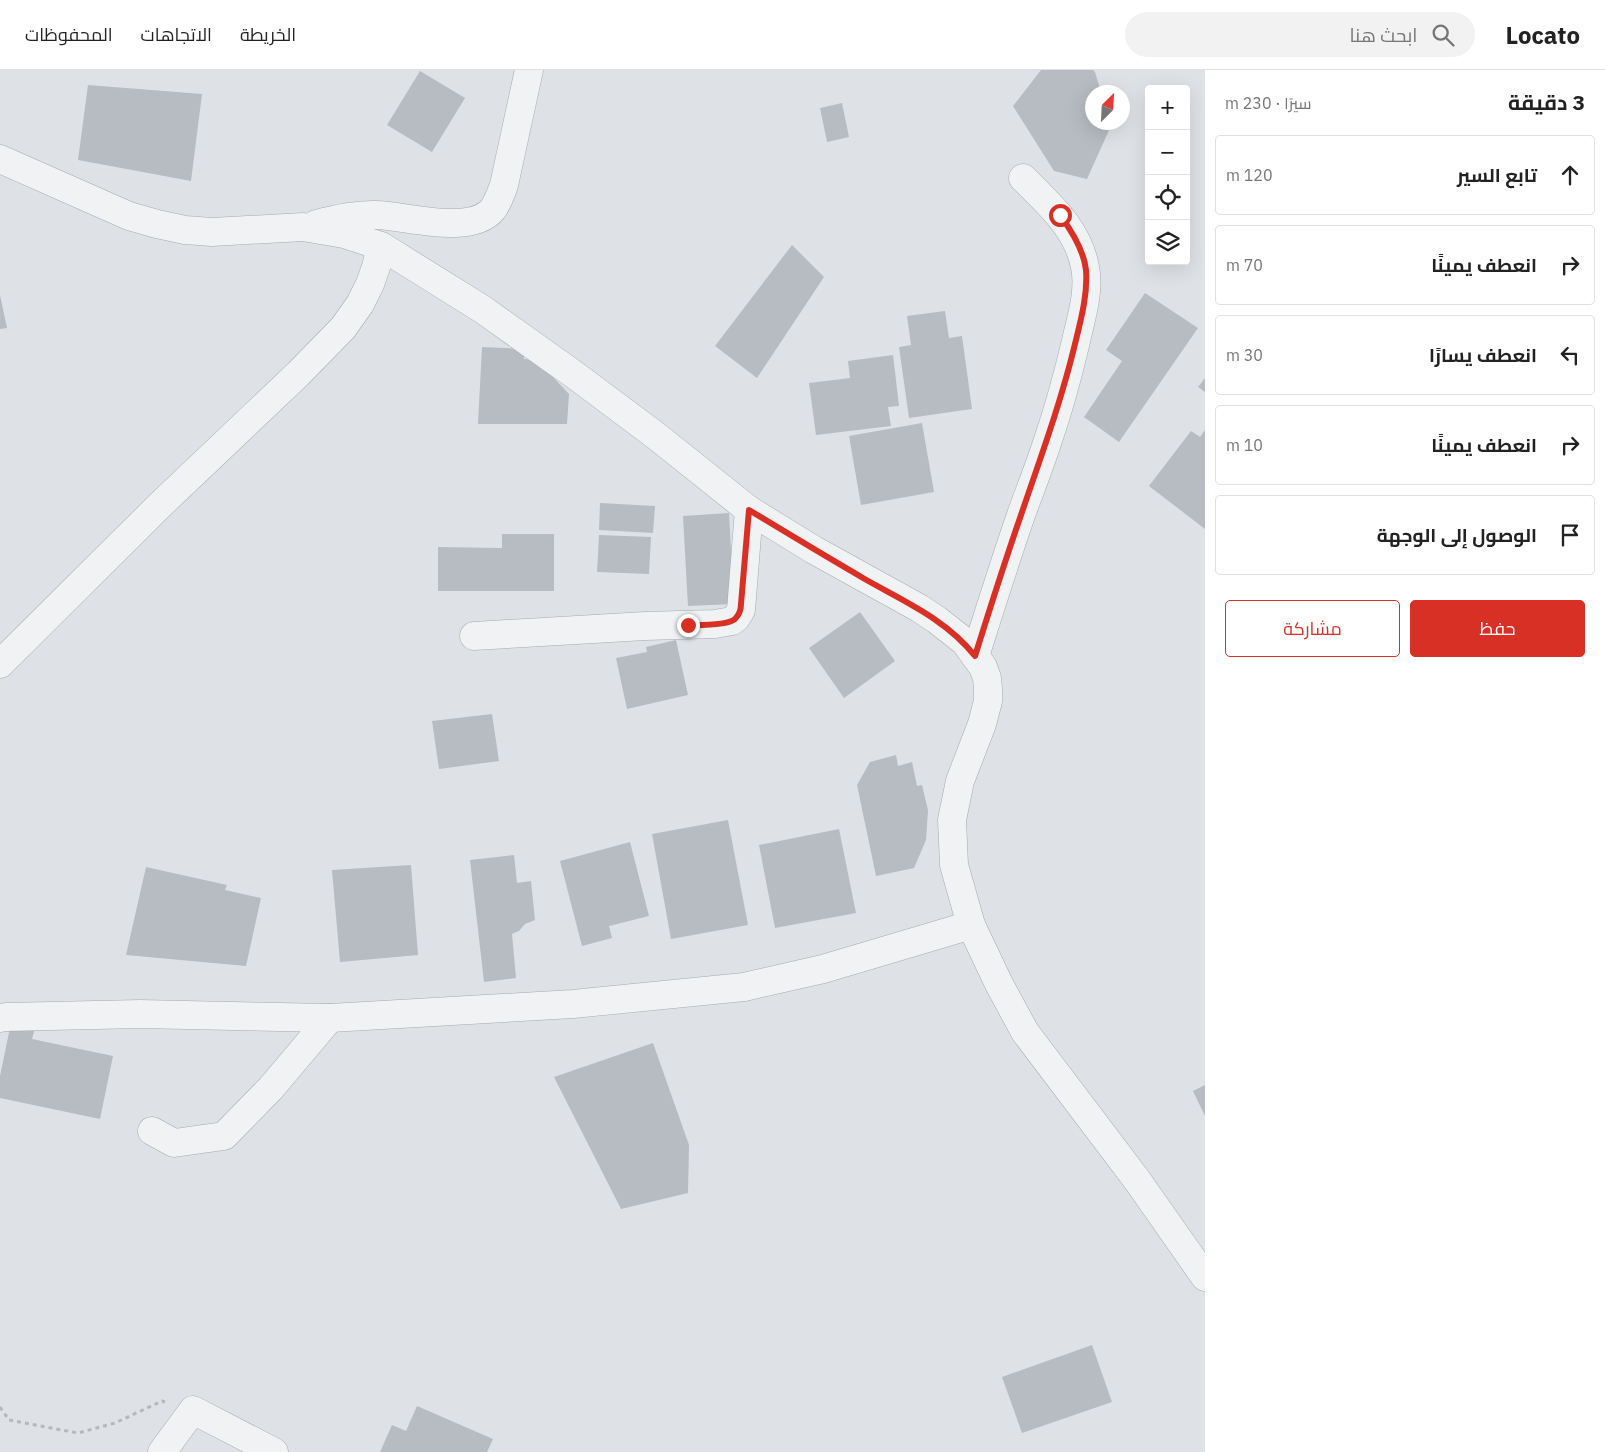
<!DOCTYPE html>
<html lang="ar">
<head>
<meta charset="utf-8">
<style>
  body { margin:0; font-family:"IBM Plex Sans",Cairo,sans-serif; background:#f2f2f2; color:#222; direction:rtl }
  .controls { position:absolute; right:15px; top:15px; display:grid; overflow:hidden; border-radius:5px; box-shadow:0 5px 20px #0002 }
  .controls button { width:45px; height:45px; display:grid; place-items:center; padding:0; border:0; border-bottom:1px solid #e0e0e0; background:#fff; color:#222; font:25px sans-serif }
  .compass { position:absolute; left:1085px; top:15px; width:45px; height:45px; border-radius:50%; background:#fff; box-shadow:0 5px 20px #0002; rotate:24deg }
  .stop { position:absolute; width:15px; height:15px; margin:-11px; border:4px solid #d93025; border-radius:50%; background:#fff }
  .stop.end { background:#d93025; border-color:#fff; box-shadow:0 1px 5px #0008 }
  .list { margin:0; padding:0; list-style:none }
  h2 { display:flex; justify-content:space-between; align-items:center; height:65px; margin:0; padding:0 20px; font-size:21px }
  h2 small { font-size:16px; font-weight:400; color:#767676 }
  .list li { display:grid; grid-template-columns:32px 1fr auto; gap:15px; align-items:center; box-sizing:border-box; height:80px; margin:0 10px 10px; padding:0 10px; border:1px solid #e0e0e0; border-radius:5px }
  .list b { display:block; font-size:19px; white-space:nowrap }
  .list em { font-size:16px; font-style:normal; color:#767676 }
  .actions { display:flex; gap:10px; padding:15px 20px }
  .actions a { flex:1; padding:11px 0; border:1px solid #d93025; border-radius:5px; text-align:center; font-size:18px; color:#d93025 }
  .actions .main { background:#d93025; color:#fff }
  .icon { flex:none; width:28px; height:28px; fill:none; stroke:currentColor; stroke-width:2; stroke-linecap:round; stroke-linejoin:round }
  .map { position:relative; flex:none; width:1205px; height:1382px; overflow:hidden; direction:ltr }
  header { display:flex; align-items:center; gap:30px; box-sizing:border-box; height:70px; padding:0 25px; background:#fff; border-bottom:1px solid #e0e0e0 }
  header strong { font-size:24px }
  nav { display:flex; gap:28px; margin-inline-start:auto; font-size:18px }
  .search { width:350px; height:45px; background:#f2f2f2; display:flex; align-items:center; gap:12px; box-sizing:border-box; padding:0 18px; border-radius:28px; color:#767676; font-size:19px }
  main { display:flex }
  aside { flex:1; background:#fff }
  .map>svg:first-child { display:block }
  .building { fill:#b6bcc2 }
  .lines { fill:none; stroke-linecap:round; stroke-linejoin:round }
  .minor-casing { stroke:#a4aaaf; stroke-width:29 }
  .path { stroke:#b4b8bc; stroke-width:3; stroke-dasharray:4 4; stroke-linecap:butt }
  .minor { stroke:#f0f2f4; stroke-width:28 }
  .route { stroke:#d93025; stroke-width:6 }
</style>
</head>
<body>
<header>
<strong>Locato</strong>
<div class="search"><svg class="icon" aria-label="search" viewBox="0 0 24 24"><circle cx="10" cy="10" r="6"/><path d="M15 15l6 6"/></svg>ابحث هنا</div>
<nav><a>الخريطة</a><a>الاتجاهات</a><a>المحفوظات</a></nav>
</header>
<main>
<aside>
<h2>3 دقيقة<small>سيرًا · 230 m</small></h2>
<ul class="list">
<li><svg class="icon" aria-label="ahead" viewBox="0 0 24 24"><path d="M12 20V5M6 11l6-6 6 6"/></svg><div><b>تابع السير</b></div><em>120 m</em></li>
<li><svg class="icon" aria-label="right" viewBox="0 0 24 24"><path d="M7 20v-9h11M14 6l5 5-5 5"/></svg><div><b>انعطف يمينًا</b></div><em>70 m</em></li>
<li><svg class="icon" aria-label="left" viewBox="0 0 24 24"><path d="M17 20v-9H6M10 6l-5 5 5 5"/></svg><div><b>انعطف يسارًا</b></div><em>30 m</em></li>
<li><svg class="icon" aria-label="right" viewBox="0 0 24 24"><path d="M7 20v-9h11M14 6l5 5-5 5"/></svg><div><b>انعطف يمينًا</b></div><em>10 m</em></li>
<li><svg class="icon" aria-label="arrive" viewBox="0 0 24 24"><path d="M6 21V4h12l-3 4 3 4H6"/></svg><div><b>الوصول إلى الوجهة</b></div></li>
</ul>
<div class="actions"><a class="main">حفظ</a><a>مشاركة</a></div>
</aside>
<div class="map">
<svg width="1205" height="1382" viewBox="0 0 1205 1382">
  <rect width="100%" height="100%" fill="#dee2e6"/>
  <g class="building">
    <polygon points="1041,0 1093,0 1095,2 1101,22 1092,22 1092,52 1108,52 1110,58 1087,109 1054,101 1013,36"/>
    <polygon points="420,1 465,28 432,82 387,55"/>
    <polygon points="88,15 202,24 191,111 78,90"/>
    <polygon points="842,33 849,67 827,72 820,38"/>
    <polygon points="792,175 824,207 757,308 715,276"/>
    <polygon points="1145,223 1198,258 1119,372 1084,347 1122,291 1106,280"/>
    <polygon points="0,225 7,258 0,259"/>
    <polygon points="945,241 949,268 962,266 972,339 909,348 899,277 911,275 907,246"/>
    <polygon points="482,277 524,279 524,289 537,290 569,324 567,354 478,354"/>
    <polygon points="893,285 899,336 888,337 891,356 816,365 809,313 850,308 848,291"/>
    <polygon points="1205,308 1205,322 1198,317"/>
    <polygon points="922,353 934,422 861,435 849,366"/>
    <polygon points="1205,360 1205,459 1149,416 1191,361 1200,367"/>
    <polygon points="600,433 655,436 653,463 599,460"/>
    <polygon points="729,443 734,534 688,536 683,446"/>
    <polygon points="502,464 554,464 554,521 438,521 438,477 502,478"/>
    <polygon points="599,465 651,467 649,504 597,502"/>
    <polygon points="860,542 895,591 844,628 809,578"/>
    <polygon points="676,570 688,625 627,639 616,588 647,582 646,577"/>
    <polygon points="492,644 499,691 439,699 432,651"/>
    <polygon points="896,685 898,696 912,692 917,716 922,715 928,740 926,770 914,798 876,806 857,715 870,692"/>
    <polygon points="728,750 748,855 671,869 652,764"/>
    <polygon points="839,759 856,843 775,858 759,775"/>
    <polygon points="630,772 649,846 609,856 612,868 582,876 560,791"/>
    <polygon points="514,785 517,813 531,811 535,850 525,854 519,861 512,864 516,908 484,912 470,790"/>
    <polygon points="411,795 418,885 340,892 332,800"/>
    <polygon points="146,797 227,815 225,820 261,828 246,896 126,885"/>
    <polygon points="11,953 35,958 32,969 113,986 100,1049 0,1028 0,1006"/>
    <polygon points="653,973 689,1075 688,1123 621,1139 554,1007"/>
    <polygon points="1205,1015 1205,1046 1193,1021"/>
    <polygon points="1092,1275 1112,1332 1022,1363 1002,1307"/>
    <polygon points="417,1336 493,1369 487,1382 380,1382 392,1355 406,1361"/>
  </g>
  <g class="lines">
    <defs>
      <g id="minor">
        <polyline points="0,89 129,146 157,154 185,160 212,162 303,157 344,164 381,176 482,239 572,303 655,365 749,440 814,480 919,538 937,550 965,572 983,597 987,608 988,619 988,631 982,654 960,711 952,750 954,795 971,855 999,914 1025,962 1137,1110 1205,1207"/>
        <path d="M316,154C336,149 356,144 377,145C407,146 471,166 493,139C498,132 501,123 504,115L529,0"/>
        <polyline points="474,566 645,556 715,554 732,551 736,548 741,540 749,440"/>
        <path d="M975,586C990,539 1005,491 1021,445C1030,420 1040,395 1048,370C1059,338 1068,305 1076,271C1081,248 1090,221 1085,197C1078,159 1049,134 1023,108"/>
        <polyline points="0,594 159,436 298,304 343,258 360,234 370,214 376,197 381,176"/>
        <polyline points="0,948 6,947 140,944 330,948 573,934 744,917 823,899 971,855"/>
        <polyline points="152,1061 174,1073 224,1066 271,1018 330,948"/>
        <polyline points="162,1382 193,1340 274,1382"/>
      </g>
    </defs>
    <use href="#minor" class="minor-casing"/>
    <polyline class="path" points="0,1337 9,1350 78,1363 115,1353 162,1331 165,1332"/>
    <use href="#minor" class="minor"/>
  </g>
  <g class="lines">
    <path class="route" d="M688,555C698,555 727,556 735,549C739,545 741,540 741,534L749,440C787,463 825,486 863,508C903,531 946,549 975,586C990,538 1005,491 1021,445C1040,389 1060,335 1074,278C1080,253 1088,226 1086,200C1084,181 1071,160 1060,145"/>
  </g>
</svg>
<div class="controls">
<button>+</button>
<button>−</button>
<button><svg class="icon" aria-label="locate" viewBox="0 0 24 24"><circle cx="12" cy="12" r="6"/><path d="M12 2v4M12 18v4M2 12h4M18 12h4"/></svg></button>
<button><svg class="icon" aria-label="layers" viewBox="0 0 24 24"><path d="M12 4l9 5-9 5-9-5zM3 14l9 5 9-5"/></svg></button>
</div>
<svg class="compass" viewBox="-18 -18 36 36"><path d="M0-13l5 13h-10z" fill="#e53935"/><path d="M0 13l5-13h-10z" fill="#767676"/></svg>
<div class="stop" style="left:1060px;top:145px"></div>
<div class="stop end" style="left:688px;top:555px"></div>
</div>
</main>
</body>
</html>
